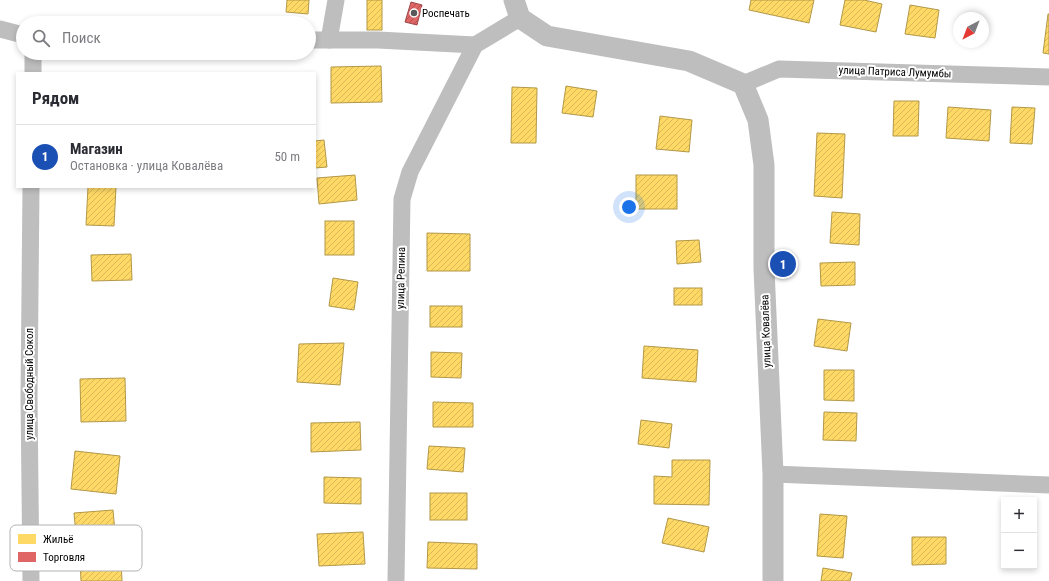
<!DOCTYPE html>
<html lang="ru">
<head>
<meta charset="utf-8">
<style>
  body { margin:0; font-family:"Roboto Condensed",sans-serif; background:#f7f7f7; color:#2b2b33 }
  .controls { position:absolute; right:12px; bottom:12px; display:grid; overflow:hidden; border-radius:0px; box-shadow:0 2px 6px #0003 }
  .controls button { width:36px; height:36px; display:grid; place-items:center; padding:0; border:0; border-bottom:1px solid #e1e1e2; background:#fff; color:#2b2b33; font:20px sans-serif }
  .compass { position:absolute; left:953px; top:12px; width:36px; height:36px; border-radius:50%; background:#fff; box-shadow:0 2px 6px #0003; rotate:222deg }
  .you { position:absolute; left:629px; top:207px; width:14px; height:14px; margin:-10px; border:3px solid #fff; border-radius:50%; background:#1a73e8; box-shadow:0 0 0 6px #1a73e833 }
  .badge { display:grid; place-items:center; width:26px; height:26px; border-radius:50%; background:#db2777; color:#fff; font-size:13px; font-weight:700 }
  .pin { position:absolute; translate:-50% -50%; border:2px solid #fff; box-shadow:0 1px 4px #0006 }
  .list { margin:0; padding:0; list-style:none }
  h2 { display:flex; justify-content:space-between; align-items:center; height:52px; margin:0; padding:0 16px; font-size:17px }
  h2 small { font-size:13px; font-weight:400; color:#7c7c81 }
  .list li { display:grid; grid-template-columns:26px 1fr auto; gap:12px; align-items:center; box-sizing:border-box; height:64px; padding:0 16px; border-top:1px solid #e1e1e2 }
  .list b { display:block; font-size:15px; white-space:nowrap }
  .list p { margin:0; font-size:13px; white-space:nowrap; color:#7c7c81 }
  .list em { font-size:13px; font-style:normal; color:#7c7c81 }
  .icon { flex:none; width:22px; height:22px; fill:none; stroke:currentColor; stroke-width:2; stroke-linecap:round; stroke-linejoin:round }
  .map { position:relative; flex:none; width:1049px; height:581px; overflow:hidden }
  .search { position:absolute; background:#fff; box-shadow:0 2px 6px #0003; left:16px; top:16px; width:300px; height:44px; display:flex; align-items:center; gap:10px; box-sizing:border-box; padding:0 14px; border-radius:22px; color:#7c7c81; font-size:15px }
  .panel { position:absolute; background:#fff; box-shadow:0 2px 6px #0003; left:16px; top:72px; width:300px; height:116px; border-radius:0px }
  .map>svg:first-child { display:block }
  .homes { fill:url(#homes-hatch); stroke:#b29847 }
  .shops { fill:url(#shops-hatch); stroke:#9d4747 }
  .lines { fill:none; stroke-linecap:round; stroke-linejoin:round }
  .minor { stroke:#bebebe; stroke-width:17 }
  .tertiary { stroke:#bebebe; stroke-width:21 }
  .poi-dot { fill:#595959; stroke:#fff; stroke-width:1.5 }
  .labels { text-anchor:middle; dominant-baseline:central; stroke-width:4; stroke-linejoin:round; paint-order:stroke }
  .poi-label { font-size:11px; fill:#000; stroke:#fff; text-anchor:start }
  .street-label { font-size:11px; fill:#000; stroke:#fff }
  .key { fill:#fff; stroke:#b2b2b2; stroke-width:1 }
  .key-label { font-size:11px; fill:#000 }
</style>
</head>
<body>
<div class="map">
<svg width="1049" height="581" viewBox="0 0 1049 581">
  <defs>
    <pattern id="homes-hatch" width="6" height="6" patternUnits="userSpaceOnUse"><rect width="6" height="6" fill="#ffd966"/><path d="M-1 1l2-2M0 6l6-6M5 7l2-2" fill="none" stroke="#d9b857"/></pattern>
    <pattern id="shops-hatch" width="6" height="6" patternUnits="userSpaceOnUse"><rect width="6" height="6" fill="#e06666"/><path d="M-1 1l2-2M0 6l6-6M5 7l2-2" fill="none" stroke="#b35252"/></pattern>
  </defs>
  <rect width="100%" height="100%" fill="#fff"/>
  <g class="homes">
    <polygon points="287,0 309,0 308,14 286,12"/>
    <rect x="367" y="0" width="15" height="30"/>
    <polygon points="751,0 814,0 809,23 749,10"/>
    <polygon points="845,0 864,0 882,4 876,32 840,25"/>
    <polygon points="910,5 939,10 935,38 905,34"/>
    <polygon points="1048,14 1049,14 1049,54 1043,53"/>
    <polygon points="381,66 382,102 331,103 331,67"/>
    <polygon points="566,86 597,91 593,117 562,113"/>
    <polygon points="512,87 537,88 536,143 511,143"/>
    <polygon points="894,101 919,101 918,136 893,136"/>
    <polygon points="948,107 991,110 989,141 946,138"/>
    <polygon points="1012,107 1035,108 1032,144 1010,143"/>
    <polygon points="660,116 692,120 689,152 656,149"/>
    <polygon points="817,133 845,134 842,198 814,196"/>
    <polygon points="324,140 327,167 315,168 315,141"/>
    <polygon points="355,175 357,200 319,204 317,178"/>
    <rect x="636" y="175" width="41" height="34"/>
    <polygon points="88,187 116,187 114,226 86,225"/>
    <polygon points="832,212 860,214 859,245 830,243"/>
    <rect x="325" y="221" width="29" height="34"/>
    <polygon points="427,233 470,234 470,271 427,271"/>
    <polygon points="699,240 701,262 677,264 676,241"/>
    <polygon points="131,254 132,280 92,281 91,255"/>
    <polygon points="855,262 855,285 821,286 820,263"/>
    <polygon points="333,278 358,282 354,310 329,306"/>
    <rect x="674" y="288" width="28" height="17"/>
    <rect x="430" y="306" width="32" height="21"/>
    <polygon points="818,319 851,323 847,351 814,346"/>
    <polygon points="344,343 340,385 297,382 299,344"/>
    <polygon points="644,346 698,350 696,382 642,378"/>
    <polygon points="431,352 462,353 461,378 431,377"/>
    <polygon points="824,370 854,370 854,401 824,400"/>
    <polygon points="125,378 126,421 81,422 80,379"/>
    <polygon points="433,402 473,403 473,427 433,427"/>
    <polygon points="824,412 857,413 856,441 823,440"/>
    <polygon points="641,420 672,424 669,448 638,444"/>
    <polygon points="360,422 361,450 311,452 311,423"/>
    <polygon points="429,446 465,448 463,472 427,469"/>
    <polygon points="75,451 120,456 116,494 71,489"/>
    <polygon points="672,460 710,460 709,505 654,504 654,476 672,477"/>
    <polygon points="324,477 361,478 361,504 324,503"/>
    <rect x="430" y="493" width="37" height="27"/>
    <polygon points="113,510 115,532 76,535 74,513"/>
    <polygon points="820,514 847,516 843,558 817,556"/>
    <polygon points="668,518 709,527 704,552 662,543"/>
    <polygon points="363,532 365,564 319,566 317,534"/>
    <polygon points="912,537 946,537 946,564 912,565"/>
    <polygon points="428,542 477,544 477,569 427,568"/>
    <polygon points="121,559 122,581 81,581 80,561"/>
    <polygon points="823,568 852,573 850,581 821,581"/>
  </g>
  <polygon class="shops" points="411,2 422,5 417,25 405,22"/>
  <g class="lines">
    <g class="minor">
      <polyline points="0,29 23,35"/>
      <polyline points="309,40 378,40 475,45"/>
      <polyline points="329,40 336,0"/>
      <polyline points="33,73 33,53"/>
      <polyline points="743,84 779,69 1049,77"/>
      <polyline points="773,474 1049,485"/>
      <polyline points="31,581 29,397 31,187"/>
      <polyline points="396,581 402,199 410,172 475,45 520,18"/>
    </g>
    <polyline class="tertiary" points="514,0 520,18 547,36 689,61 743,84 758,120 764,165 764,269 773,474 773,581"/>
  </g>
  <circle class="poi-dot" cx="414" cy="13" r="4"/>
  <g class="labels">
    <g class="poi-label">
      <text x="422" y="13">Роспечать</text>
    </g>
    <g class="street-label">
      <text transform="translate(895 72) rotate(2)">улица Патриса Лумумбы</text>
      <text transform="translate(401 278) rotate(-89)">улица Репина</text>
      <text transform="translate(766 331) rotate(-92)">улица Ковалёва</text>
      <text transform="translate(29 384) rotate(-90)">улица Свободный Сокол</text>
    </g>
  </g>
  <rect x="10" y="525" width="132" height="46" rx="6" class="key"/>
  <rect x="18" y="534" width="18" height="10" fill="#ffd966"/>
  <rect x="18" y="552" width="18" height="10" fill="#e06666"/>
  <g class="key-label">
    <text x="43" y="543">Жильё</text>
    <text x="43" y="561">Торговля</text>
  </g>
</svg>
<div class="controls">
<button>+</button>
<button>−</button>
</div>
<svg class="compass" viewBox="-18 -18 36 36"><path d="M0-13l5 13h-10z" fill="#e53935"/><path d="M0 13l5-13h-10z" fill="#7c7c81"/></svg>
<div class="you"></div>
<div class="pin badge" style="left:783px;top:264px;background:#1a4fb4">1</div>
<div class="search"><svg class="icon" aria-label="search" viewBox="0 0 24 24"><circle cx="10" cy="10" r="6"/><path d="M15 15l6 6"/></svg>Поиск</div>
<section class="panel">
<h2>Рядом<small></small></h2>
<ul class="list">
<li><span class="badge" style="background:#1a4fb4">1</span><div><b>Магазин</b><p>Остановка · улица Ковалёва</p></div><em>50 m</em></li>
</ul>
</section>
</div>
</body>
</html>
